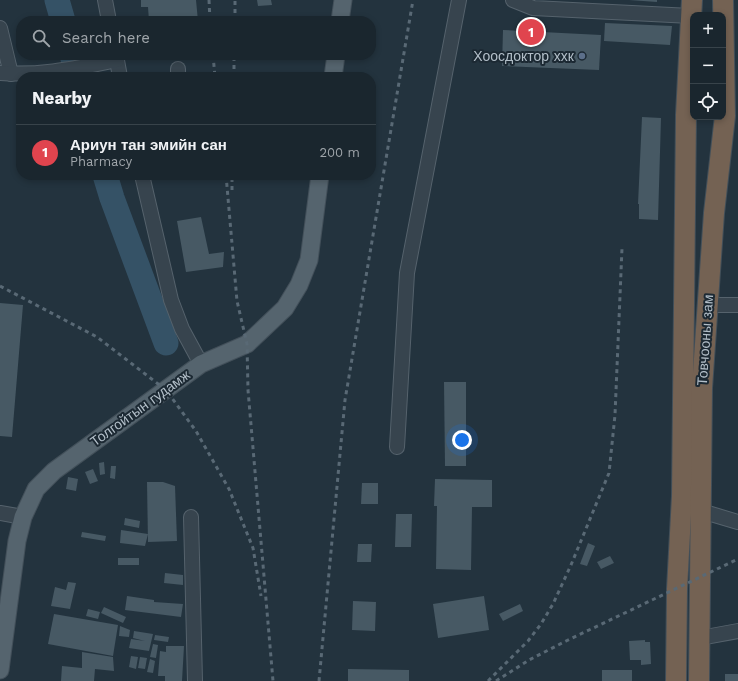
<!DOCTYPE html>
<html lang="en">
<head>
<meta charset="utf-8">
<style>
  body { margin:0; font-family:"Work Sans",sans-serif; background:#232e36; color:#f1f3f6 }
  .controls { position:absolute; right:12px; top:12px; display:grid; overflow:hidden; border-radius:8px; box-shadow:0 2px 6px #0003 }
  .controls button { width:36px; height:36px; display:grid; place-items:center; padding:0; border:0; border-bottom:1px solid #38434a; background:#1a262e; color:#f1f3f6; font:20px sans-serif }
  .you { position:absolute; left:462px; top:440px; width:14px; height:14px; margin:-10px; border:3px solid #fff; border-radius:50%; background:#1a73e8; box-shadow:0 0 0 6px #1a73e833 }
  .badge { display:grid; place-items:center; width:26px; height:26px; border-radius:50%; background:#95b2f1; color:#fff; font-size:13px; font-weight:700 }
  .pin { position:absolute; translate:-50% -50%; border:2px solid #fff; box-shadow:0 1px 4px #0006 }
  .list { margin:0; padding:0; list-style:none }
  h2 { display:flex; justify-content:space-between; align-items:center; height:52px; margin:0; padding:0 16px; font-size:17px }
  h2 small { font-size:13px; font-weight:400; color:#9fa5aa }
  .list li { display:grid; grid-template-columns:26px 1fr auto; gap:12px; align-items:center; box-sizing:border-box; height:56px; padding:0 16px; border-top:1px solid #38434a }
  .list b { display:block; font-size:15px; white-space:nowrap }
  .list p { margin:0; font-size:13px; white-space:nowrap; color:#9fa5aa }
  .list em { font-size:13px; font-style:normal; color:#9fa5aa }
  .icon { flex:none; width:22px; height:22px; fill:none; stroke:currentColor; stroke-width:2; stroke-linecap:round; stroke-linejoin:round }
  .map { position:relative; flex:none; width:738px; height:681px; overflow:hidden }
  .search { position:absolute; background:#1a262e; box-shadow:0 2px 6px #0003; left:16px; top:16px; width:360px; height:44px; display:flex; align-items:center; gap:10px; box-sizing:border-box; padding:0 14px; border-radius:16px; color:#9fa5aa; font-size:15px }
  .panel { position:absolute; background:#1a262e; box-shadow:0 2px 6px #0003; left:16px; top:72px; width:360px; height:108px; border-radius:16px }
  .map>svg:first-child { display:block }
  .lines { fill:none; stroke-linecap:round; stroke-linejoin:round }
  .river { stroke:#355266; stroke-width:25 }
  .building { fill:#475964 }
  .minor-casing { stroke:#55626c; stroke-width:16 }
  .major-casing { stroke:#43505a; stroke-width:19 }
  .highway-casing { stroke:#424f59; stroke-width:22 }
  .minor { stroke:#37444e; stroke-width:14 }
  .major { stroke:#55646e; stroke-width:17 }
  .highway { stroke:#746253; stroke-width:20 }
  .rail { stroke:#596975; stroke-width:3; stroke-dasharray:4 4; stroke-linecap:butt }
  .service-dot { fill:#5c6f8a; stroke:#1c2933; stroke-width:1.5 }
  .labels { text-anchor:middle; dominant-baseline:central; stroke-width:4; stroke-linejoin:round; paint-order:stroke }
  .poi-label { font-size:14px; fill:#b3bfc9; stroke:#1c2933; text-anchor:end }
  .street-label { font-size:14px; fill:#b3bfc9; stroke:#1c2933 }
</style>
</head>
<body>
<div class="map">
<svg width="738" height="681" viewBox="0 0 738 681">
  <rect width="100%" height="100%" fill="#23333e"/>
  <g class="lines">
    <g class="river">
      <polyline points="57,0 63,21"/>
      <polyline points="72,55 78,77"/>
      <polyline points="105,175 112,198 166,343"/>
    </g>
  </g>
  <g class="building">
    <polygon points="141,0 196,0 198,21 149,21 148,7 141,7"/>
    <polygon points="257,0 271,0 272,5 258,6"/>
    <polygon points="629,0 657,0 657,2"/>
    <polygon points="605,23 672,26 670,45 604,41"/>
    <polygon points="503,30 601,35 599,70 502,66"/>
    <polygon points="164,55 203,55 203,56 165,60"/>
    <polygon points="642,117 661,118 658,220 639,219 639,204 638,204"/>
    <polygon points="201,217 209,254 224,252 223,267 186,272 177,221"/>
    <polygon points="0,303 23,305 12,437 0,436"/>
    <polygon points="444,382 466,382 466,466 445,466"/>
    <polygon points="104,462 105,474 100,475 99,463"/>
    <polygon points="111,466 116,466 115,479 110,478"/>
    <polygon points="93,469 98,481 90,484 85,472"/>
    <polygon points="68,477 78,479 76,491 66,489"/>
    <polygon points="435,479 492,480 492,507 472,507 471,570 436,569 437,506 434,506"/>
    <polygon points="147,482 163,482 175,486 177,541 148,542"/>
    <polygon points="362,483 378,483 378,504 361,504"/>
    <polygon points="396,514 412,514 411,547 395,547"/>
    <polygon points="125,518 140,521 139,528 124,525"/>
    <polygon points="121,530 148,534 145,546 120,543"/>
    <polygon points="82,532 106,536 105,541 81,537"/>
    <polygon points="588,543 595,546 587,566 580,564"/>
    <polygon points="358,544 372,544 371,562 357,562"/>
    <polygon points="610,556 614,563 601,569 597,562"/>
    <rect x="118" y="558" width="21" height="7"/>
    <polygon points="165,573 183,575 183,585 164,583"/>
    <polygon points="68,582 76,583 70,609 51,606 55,587 66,590"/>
    <polygon points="127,596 154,600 154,602 183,604 181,617 125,610"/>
    <polygon points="484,596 489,630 438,638 433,604"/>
    <polygon points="353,601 376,602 375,631 352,630"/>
    <polygon points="520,604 523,611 503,621 499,614"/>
    <polygon points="104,607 126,617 123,623 101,613"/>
    <polygon points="88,609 100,612 98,619 86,616"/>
    <polygon points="54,614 118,625 113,656 48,644"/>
    <polygon points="120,626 130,630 129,637 119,636"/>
    <polygon points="134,631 153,634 149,651 129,648 131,639 145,641 133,638"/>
    <polygon points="155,635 169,637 168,642 154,640"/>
    <polygon points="645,640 645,642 650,642 651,664 641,665 641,660 630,660 629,641"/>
    <polygon points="153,644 158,645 156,658 150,657"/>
    <polygon points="166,646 184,646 182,681 165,681 165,676 158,676 160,651 166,652"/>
    <polygon points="82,652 113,657 114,671 95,669 94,681 61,681 62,666 82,668"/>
    <polygon points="131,656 138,657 136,669 129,667"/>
    <polygon points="140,657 147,658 145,669 138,668"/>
    <polygon points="150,659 155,661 153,673 147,672"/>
    <polygon points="348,669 409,670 409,681 348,681"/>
    <rect x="602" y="670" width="30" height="11"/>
    <rect x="725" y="674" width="13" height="7"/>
  </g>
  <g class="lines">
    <defs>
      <g id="minor">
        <polyline points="105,0 109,21"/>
        <polyline points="513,0 533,8 691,16"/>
        <polyline points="0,28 11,74"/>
        <polyline points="116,55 120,77"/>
        <polyline points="178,69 178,77"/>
        <path d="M0,73C42,76 76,68 117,60"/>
        <polyline points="142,175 171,300 182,329 201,364"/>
        <polyline points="708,305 738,305"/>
        <polyline points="397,447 407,273 459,0"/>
        <polyline points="701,511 738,522"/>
        <polyline points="0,513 23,517"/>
        <polyline points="191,517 195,681"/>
        <polyline points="700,638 738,631"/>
      </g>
      <g id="major">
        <polyline points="340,21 343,0"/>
        <polyline points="333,77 336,55"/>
        <polyline points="0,670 17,541 23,517 36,489 54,471 201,364 247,344 285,308 299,285 309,260 320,175"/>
      </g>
      <g id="highway">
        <polyline points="676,681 677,589 682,496 686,115 692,0"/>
        <polyline points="699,681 702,388 714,213 725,116 723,0"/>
      </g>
    </defs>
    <use href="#minor" class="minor-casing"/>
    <use href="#major" class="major-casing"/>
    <use href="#highway" class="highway-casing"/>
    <use href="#minor" class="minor"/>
    <use href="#major" class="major"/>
    <use href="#highway" class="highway"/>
    <g class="rail">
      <polyline points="209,0 210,21"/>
      <polyline points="235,21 235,0"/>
      <polyline points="213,55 215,77"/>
      <polyline points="234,77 234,55"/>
      <polyline points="226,175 237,301 247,344 248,390 273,681"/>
      <polyline points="232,190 232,175"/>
      <polyline points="0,286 97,337 166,390 196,431 229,489 253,548 261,596"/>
      <polyline points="319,681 345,400 413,0"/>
      <polyline points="488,681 528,641 541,624 553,604 571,565 609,473 615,415 622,248"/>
      <polyline points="496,681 529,660 566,641 738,559"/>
    </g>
  </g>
  <circle class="service-dot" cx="582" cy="56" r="4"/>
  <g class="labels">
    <g class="poi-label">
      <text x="574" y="56">Хоосдоктор ххк</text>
    </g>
    <g class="street-label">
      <text transform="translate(705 340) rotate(-86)">Товчооны зам</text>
      <text transform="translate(140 408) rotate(-36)">Толгойтын гудамж</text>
    </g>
  </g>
</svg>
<div class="controls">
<button>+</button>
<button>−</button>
<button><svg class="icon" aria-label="locate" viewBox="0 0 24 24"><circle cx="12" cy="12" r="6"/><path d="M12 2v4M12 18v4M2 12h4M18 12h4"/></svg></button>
</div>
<div class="you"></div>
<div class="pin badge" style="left:531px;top:32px;background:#e0444e">1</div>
<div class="search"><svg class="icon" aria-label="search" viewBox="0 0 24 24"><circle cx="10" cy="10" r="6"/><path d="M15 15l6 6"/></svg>Search here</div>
<section class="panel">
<h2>Nearby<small></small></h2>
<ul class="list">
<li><span class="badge" style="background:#e0444e">1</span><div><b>Ариун тан эмийн сан</b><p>Pharmacy</p></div><em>200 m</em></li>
</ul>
</section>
</div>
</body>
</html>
